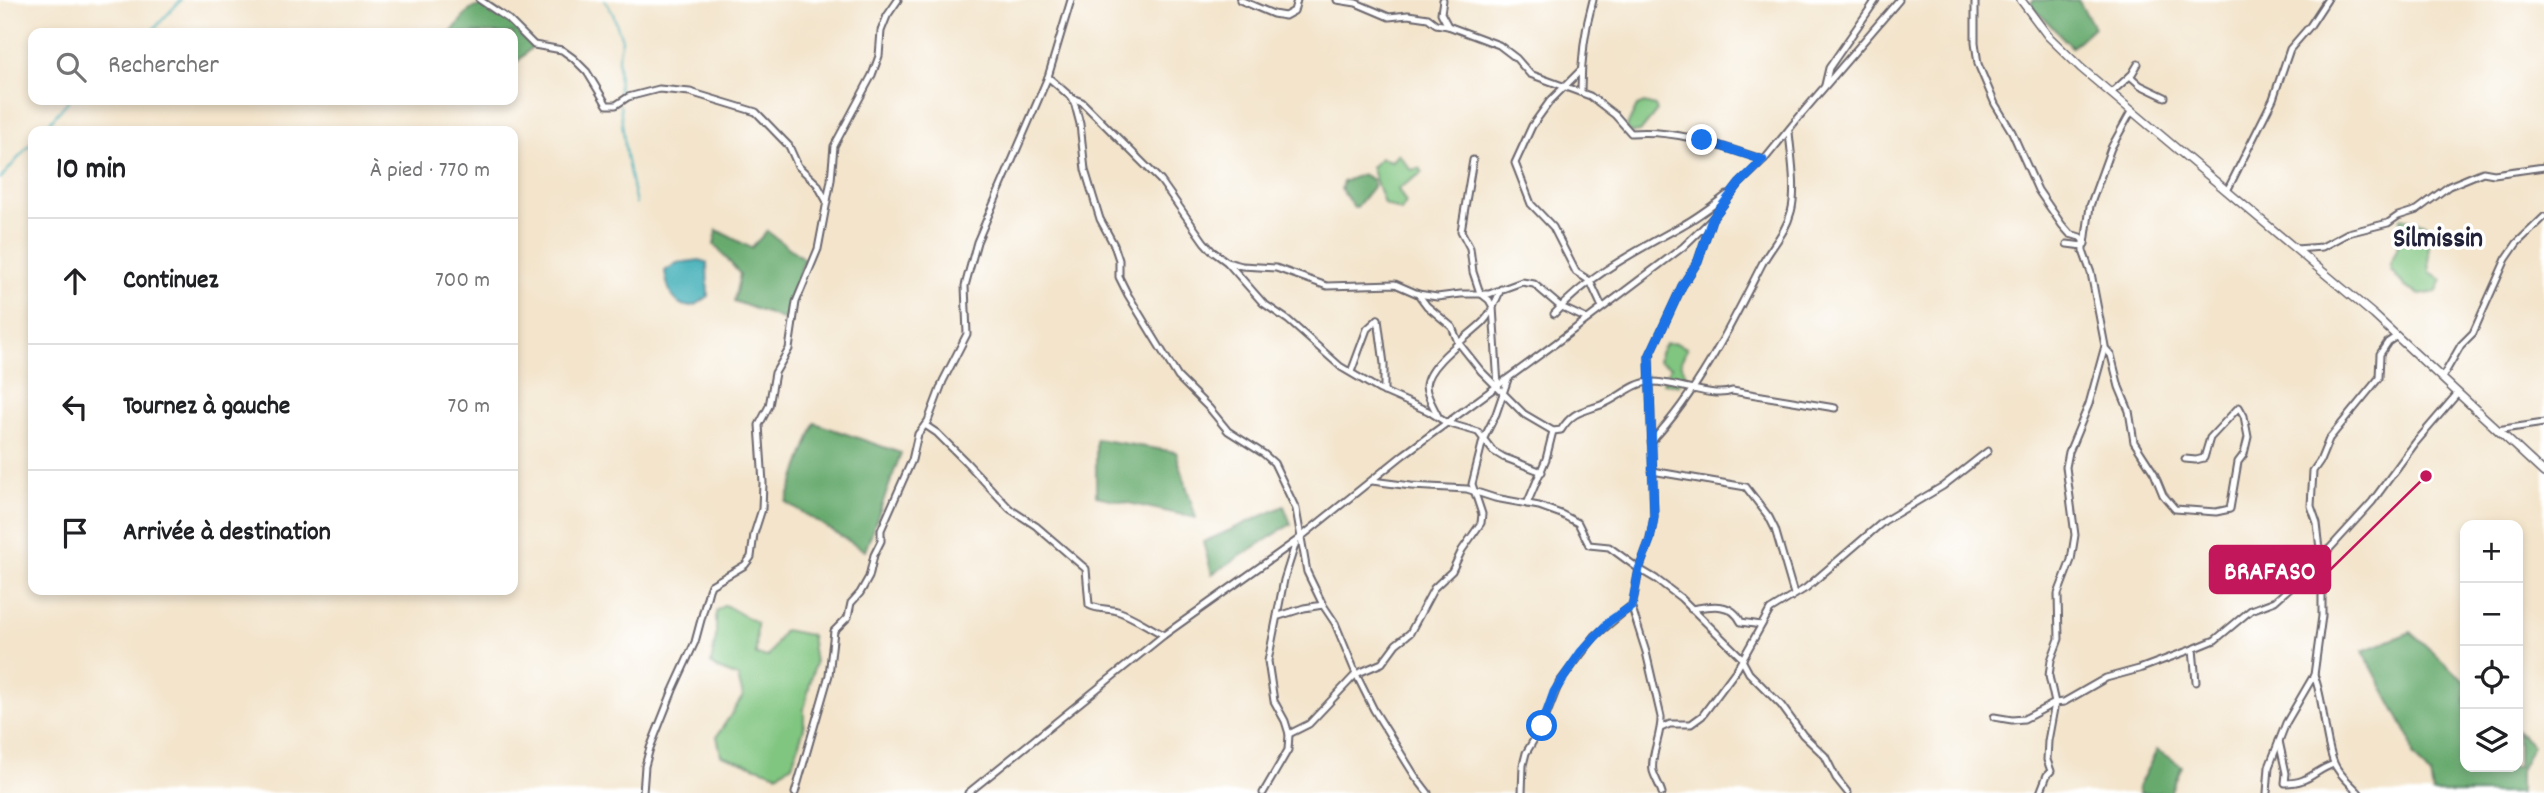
<!DOCTYPE html>
<html lang="fr">
<head>
<meta charset="utf-8">
<style>
  body { margin:0; font-family:Dekko,sans-serif; background:#f6f6f6; color:#202124 }
  .controls { position:absolute; right:21px; bottom:21px; display:grid; overflow:hidden; border-radius:14px; box-shadow:0 4px 10px #0003 }
  .controls button { width:63px; height:63px; display:grid; place-items:center; padding:0; border:0; border-bottom:2px solid #e0e0e0; background:#fff; color:#202124; font:35px sans-serif }
  .stop { position:absolute; width:21px; height:21px; margin:-16px; border:5px solid #1a73e8; border-radius:50%; background:#fff }
  .stop.end { background:#1a73e8; border-color:#fff; box-shadow:0 2px 7px #0008 }
  .list { margin:0; padding:0; list-style:none }
  h2 { display:flex; justify-content:space-between; align-items:center; height:91px; margin:0; padding:0 28px; font-size:30px }
  h2 small { font-size:23px; font-weight:400; color:#757577 }
  .list li { display:grid; grid-template-columns:46px 1fr auto; gap:21px; align-items:center; box-sizing:border-box; height:126px; padding:0 28px; border-top:2px solid #e0e0e0 }
  .list b { display:block; font-size:26px; white-space:nowrap }
  .list em { font-size:23px; font-style:normal; color:#757577 }
  .icon { flex:none; width:38px; height:38px; fill:none; stroke:currentColor; stroke-width:2; stroke-linecap:round; stroke-linejoin:round }
  .map { position:relative; flex:none; width:2544px; height:793px; overflow:hidden }
  .search { position:absolute; background:#fff; box-shadow:0 4px 10px #0003; left:28px; top:28px; width:490px; height:77px; display:flex; align-items:center; gap:18px; box-sizing:border-box; padding:0 24px; border-radius:14px; color:#757577; font-size:26px }
  .panel { position:absolute; background:#fff; box-shadow:0 4px 10px #0003; left:28px; top:126px; width:490px; height:469px; border-radius:14px }
  .map>svg:first-child { display:block }
  .green { fill:#80c580; stroke:#51745e; stroke-width:2 }
  .forest { fill:#68aa6e; stroke:#456654; stroke-width:2 }
  .water { fill:#3cadb6; stroke:#2f6878; stroke-width:2 }
  .lines { fill:none; stroke-linecap:round; stroke-linejoin:round }
  .stream { stroke:#3cadb6; stroke-width:2 }
  .minor-casing { stroke:#6b666d; stroke-width:9 }
  .tertiary-casing { stroke:#6b666d; stroke-width:10 }
  .minor { stroke:#fff; stroke-width:5 }
  .tertiary { stroke:#fff; stroke-width:7 }
  .route { stroke:#1a73e8; stroke-width:9 }
  .labels { text-anchor:middle; dominant-baseline:central; stroke-width:7; stroke-linejoin:round; paint-order:stroke }
  .quarter-label { font-size:28px; font-weight:bold; fill:#22223b; stroke:#fff }
  .leader { fill:none; stroke:#c2185b; stroke-width:2.5 }
  .callout-dot { fill:#c2185b; stroke:#fff; stroke-width:2.5 }
  .callout { fill:#c2185b; stroke:#c2185b; stroke-width:2.5 }
  .callout-label { font-size:26px; text-anchor:middle; font-weight:bold; fill:#fff }
</style>
</head>
<body>
<div class="map">
<svg width="2544" height="793" viewBox="0 0 2544 793">
  <rect width="100%" height="100%" fill="#fff"/>
  <filter id="ink" filterUnits="userSpaceOnUse"><feTurbulence type="fractalNoise" baseFrequency=".0143" numOctaves="2"/><feDisplacementMap in="SourceGraphic" scale="14" xChannelSelector="R" yChannelSelector="G"/><feConvolveMatrix kernelMatrix="1 2 1 2 8 2 1 2 1" color-interpolation-filters="sRGB"/></filter>
  <filter id="wash" filterUnits="userSpaceOnUse"><feTurbulence type="fractalNoise" baseFrequency=".00686" numOctaves="4" result="noise"/><feDisplacementMap in="SourceGraphic" scale="28" xChannelSelector="R" yChannelSelector="G"/><feGaussianBlur stdDeviation="1.57" result="paint"/><feColorMatrix in="noise" values="0 0 0 0 0 0 0 0 0 0 0 0 0 0 0 0 0 1.4 0 .05"/><feComposite in="paint" operator="in"/></filter>
  <g filter="url(#wash)">
    <rect width="100%" height="100%" fill="#f3e4cb"/>
    <g class="green">
      <polygon points="1644,103 1655,106 1657,111 1640,132 1631,133 1626,128 1637,106"/>
      <polygon points="1398,154 1411,170 1419,168 1423,172 1398,189 1406,203 1401,211 1384,204 1371,167 1381,158 1392,161"/>
      <polygon points="2401,218 2427,224 2430,273 2442,280 2436,292 2420,295 2405,287 2391,270 2390,264 2397,249"/>
      <polygon points="1676,343 1687,348 1681,362 1685,374 1678,385 1663,383 1671,367 1658,361 1660,353 1665,344"/>
      <polygon points="725,605 757,623 756,655 768,657 784,630 811,635 815,663 804,709 804,728 792,765 777,774 721,755 717,736 743,696 738,677 718,669 711,664 716,637 716,611"/>
    </g>
    <g class="forest">
      <polygon points="2034,0 2078,0 2094,27 2072,47 2030,4"/>
      <polygon points="485,4 508,19 534,45 513,66 513,33 451,33 470,9"/>
      <polygon points="1362,174 1373,180 1373,187 1356,208 1354,208 1341,189 1343,182"/>
      <polygon points="717,230 751,248 767,231 804,259 785,320 734,301 740,274 714,244"/>
      <polygon points="815,423 901,453 865,551 786,502"/>
      <polygon points="1096,439 1176,452 1196,518 1096,496"/>
      <polygon points="1284,506 1291,524 1212,574 1203,542"/>
      <polygon points="2411,632 2465,682 2465,767 2518,767 2518,731 2533,746 2520,770 2520,793 2433,793 2430,776 2413,755 2410,739 2363,651"/>
      <polygon points="2157,750 2182,766 2180,770 2170,793 2140,793 2138,787"/>
    </g>
    <path class="water" d="M700,260L707,263L708,296C682,320 668,297 665,271L677,263Z"/>
    <g class="lines">
      <g class="stream">
        <polyline points="605,0 613,14 622,40 618,57 619,100"/>
        <polyline points="150,33 181,0"/>
        <polyline points="620,105 626,156 636,204"/>
        <polyline points="42,131 69,100"/>
        <polyline points="0,179 33,141"/>
      </g>
    </g>
  </g>
  <g filter="url(#ink)">
    <g class="lines">
      <defs>
        <g id="minor">
          <polyline points="480,0 508,19 534,45 562,50 573,58 587,72 607,105 616,105 628,97 659,89 690,92 756,112 789,146 798,166 817,184 826,200"/>
          <polyline points="1240,0 1273,14 1285,16 1294,11 1297,0"/>
          <path d="M1337,0L1356,3L1389,17L1408,15L1428,18L1436,24L1448,26L1499,45L1516,58L1530,74L1590,96L1615,115L1631,133C1677,129 1721,146 1764,160"/>
          <polyline points="1443,0 1441,13 1448,26"/>
          <polyline points="1975,0 1975,42 1978,64 1995,104 2012,132 2038,190 2062,225 2070,234 2080,237 2083,240 2083,251 2091,273 2105,346 2089,404 2069,452 2066,467 2075,535 2071,560 2058,594 2059,639 2051,660 2049,676 2055,703 2048,741 2047,760 2051,771 2047,775 2040,793"/>
          <polyline points="1581,70 1550,101 1532,126 1515,163 1531,204 1553,227 1576,272 1590,281 1602,307"/>
          <polyline points="2130,76 2140,85 2165,97"/>
          <polyline points="1048,77 1072,98 1075,105 1080,124 1085,170 1100,219 1114,245 1119,260 1119,277 1128,295 1178,377 1210,409 1228,431 1264,454 1274,463 1296,509 1307,572 1323,605 1335,623 1357,676 1374,710 1415,776 1428,793"/>
          <polyline points="1825,85 1829,68 1876,0"/>
          <path d="M1581,91C1581,61 1585,28 1593,0"/>
          <polyline points="2111,93 2132,74 2138,64"/>
          <polyline points="1072,98 1082,102 1161,181 1204,242 1212,251 1227,262 1242,266 1276,268 1327,286 1395,284 1418,294 1437,297 1461,294 1489,294 1522,282 1534,284 1561,307 1587,319"/>
          <polyline points="1473,160 1461,231 1470,248 1473,272 1480,293 1489,300 1493,307 1498,386"/>
          <polyline points="2227,191 2273,99 2290,49 2310,26 2327,0"/>
          <polyline points="2067,244 2083,246"/>
          <polyline points="2085,244 2090,206 2111,148 2132,110"/>
          <polyline points="2296,249 2322,247 2348,233 2388,223 2398,216 2417,210 2449,186 2483,172 2494,174 2544,167"/>
          <polyline points="1227,262 1263,303 1288,320 1341,367 1380,390 1428,411 1447,423 1478,432 1493,451 1503,457 1542,472"/>
          <path d="M1418,294L1427,306L1452,327L1458,342L1481,371L1524,414L1553,431L1561,430C1573,411 1582,412 1601,405C1618,399 1633,382 1651,382C1675,381 1712,399 1732,391L1835,408"/>
          <path d="M1554,314C1590,274 1637,251 1683,225C1698,217 1713,205 1727,195"/>
          <polyline points="1378,319 1384,364 1384,392"/>
          <polyline points="2105,348 2111,355 2119,387 2129,411 2134,442 2154,473 2163,495 2175,509 2216,512 2230,509 2238,462 2244,454 2248,437 2244,416 2239,407 2210,438 2204,458 2196,460 2185,459"/>
          <polyline points="1351,372 1367,329 1378,319"/>
          <polyline points="2442,378 2461,345 2473,333 2506,259 2517,243 2544,217"/>
          <path d="M1438,416C1434,408 1426,395 1426,386C1427,364 1469,336 1483,322C1492,313 1496,300 1501,289"/>
          <path d="M925,425L937,433L966,462L1010,509L1036,526L1086,569L1089,605C1098,610 1107,608 1117,611C1133,616 1148,627 1164,635"/>
          <polyline points="2497,430 2544,423"/>
          <path d="M1651,442C1699,391 1731,325 1762,264C1772,246 1786,232 1791,212C1797,191 1791,155 1789,132"/>
          <polyline points="1652,471 1746,487 1769,517 1775,529 1794,594"/>
          <polyline points="1372,481 1411,486 1467,489 1495,498 1539,506 1561,514 1578,523 1589,545 1609,547 1639,569 1656,579 1681,598 1743,659"/>
          <polyline points="1527,504 1546,459 1553,431"/>
          <polyline points="2321,558 2317,523 2311,506 2313,471 2320,461 2329,439 2379,378 2380,354 2388,342 2397,336"/>
          <path d="M1691,609C1710,606 1731,601 1741,622L1761,625"/>
          <polyline points="1279,616 1304,608 1323,605"/>
          <polyline points="1742,660 1749,673 1781,705 1803,735 1825,756 1836,778 1848,793"/>
          <path d="M2314,675C2325,703 2323,735 2334,763C2338,774 2351,784 2359,793"/>
          <polyline points="2196,682 2193,649 2215,640 2251,610 2275,601 2312,568 2372,502 2416,442 2458,393"/>
          <polyline points="1994,717 2012,720 2024,719 2055,703 2064,702 2106,678 2139,669 2193,649"/>
          <polyline points="1661,728 1670,724 1691,724 1702,716 1737,669 1770,610 1806,588 1884,521 1943,486 1988,451"/>
          <polyline points="1289,734 1309,724 1356,674 1382,663 1396,644 1410,633 1434,588 1452,571 1462,550 1481,523 1482,514 1472,484 1483,440 1496,414 1508,379"/>
          <path d="M2279,741L2286,773L2285,783C2310,783 2313,771 2334,764"/>
          <polyline points="643,793 645,766 650,748 673,690 695,642 709,590 711,585 745,565 751,557 754,534 762,509 763,483 759,425 769,406 775,373 789,349 796,302 818,249 831,180 834,146 872,75 879,56 881,31 887,16 898,0"/>
          <polyline points="795,793 829,675 834,631 848,617 851,603 860,593 869,577 874,555 881,541 881,530 912,460 918,434 928,421 943,381 967,334 965,286 977,242 1048,77 1071,0"/>
          <polyline points="968,793 1164,635 1296,541 1403,455 1556,343 1683,247 1712,219 1739,184 1764,160 1803,112 1899,0"/>
          <polyline points="1263,793 1288,750 1289,734 1285,721 1274,701 1268,661 1284,580 1296,542"/>
          <polyline points="1522,793 1523,765 1526,753 1542,726 1559,683 1595,636 1632,605"/>
          <path d="M1662,793C1660,786 1655,778 1653,771C1650,756 1662,734 1661,717L1646,652L1632,608L1639,569L1650,539L1654,517L1649,357L1682,286L1698,261L1711,222"/>
          <polyline points="2267,793 2269,767 2286,723 2314,675 2322,616 2322,557"/>
        </g>
        <polyline id="tertiary" points="2021,0 2048,36 2081,68 2374,315 2544,473"/>
      </defs>
      <use href="#minor" class="minor-casing"/>
      <use href="#tertiary" class="tertiary-casing"/>
      <use href="#minor" class="minor"/>
      <use href="#tertiary" class="tertiary"/>
    </g>
  </g>
  <g class="lines" filter="url(#ink)">
    <polyline class="route" points="1542,726 1554,692 1581,652 1610,621 1632,606 1639,569 1650,540 1654,517 1649,357 1682,286 1698,261 1712,219 1739,184 1763,160 1702,140"/>
  </g>
  <g class="labels">
    <g class="quarter-label">
      <text x="2438" y="241">Silmissin</text>
    </g>
  </g>
  <path class="leader" d="M2426 476L2330 570"/>
  <circle class="callout-dot" cx="2426" cy="476" r="7"/>
  <rect class="callout" x="2210" y="546" width="120" height="47" rx="7"/>
  <g class="callout-label">
    <text x="2270" y="579">BRAFASO</text>
  </g>
</svg>
<div class="controls">
<button>+</button>
<button>−</button>
<button><svg class="icon" aria-label="locate" viewBox="0 0 24 24"><circle cx="12" cy="12" r="6"/><path d="M12 2v4M12 18v4M2 12h4M18 12h4"/></svg></button>
<button><svg class="icon" aria-label="layers" viewBox="0 0 24 24"><path d="M12 4l9 5-9 5-9-5zM3 14l9 5 9-5"/></svg></button>
</div>
<div class="stop" style="left:1542px;top:726px"></div>
<div class="stop end" style="left:1702px;top:140px"></div>
<div class="search"><svg class="icon" aria-label="search" viewBox="0 0 24 24"><circle cx="10" cy="10" r="6"/><path d="M15 15l6 6"/></svg>Rechercher</div>
<section class="panel">
<h2>10 min<small>À pied · 770 m</small></h2>
<ul class="list">
<li><svg class="icon" aria-label="ahead" viewBox="0 0 24 24"><path d="M12 20V5M6 11l6-6 6 6"/></svg><div><b>Continuez</b></div><em>700 m</em></li>
<li><svg class="icon" aria-label="left" viewBox="0 0 24 24"><path d="M17 20v-9H6M10 6l-5 5 5 5"/></svg><div><b>Tournez à gauche</b></div><em>70 m</em></li>
<li><svg class="icon" aria-label="arrive" viewBox="0 0 24 24"><path d="M6 21V4h12l-3 4 3 4H6"/></svg><div><b>Arrivée à destination</b></div></li>
</ul>
</section>
</div>
</body>
</html>
